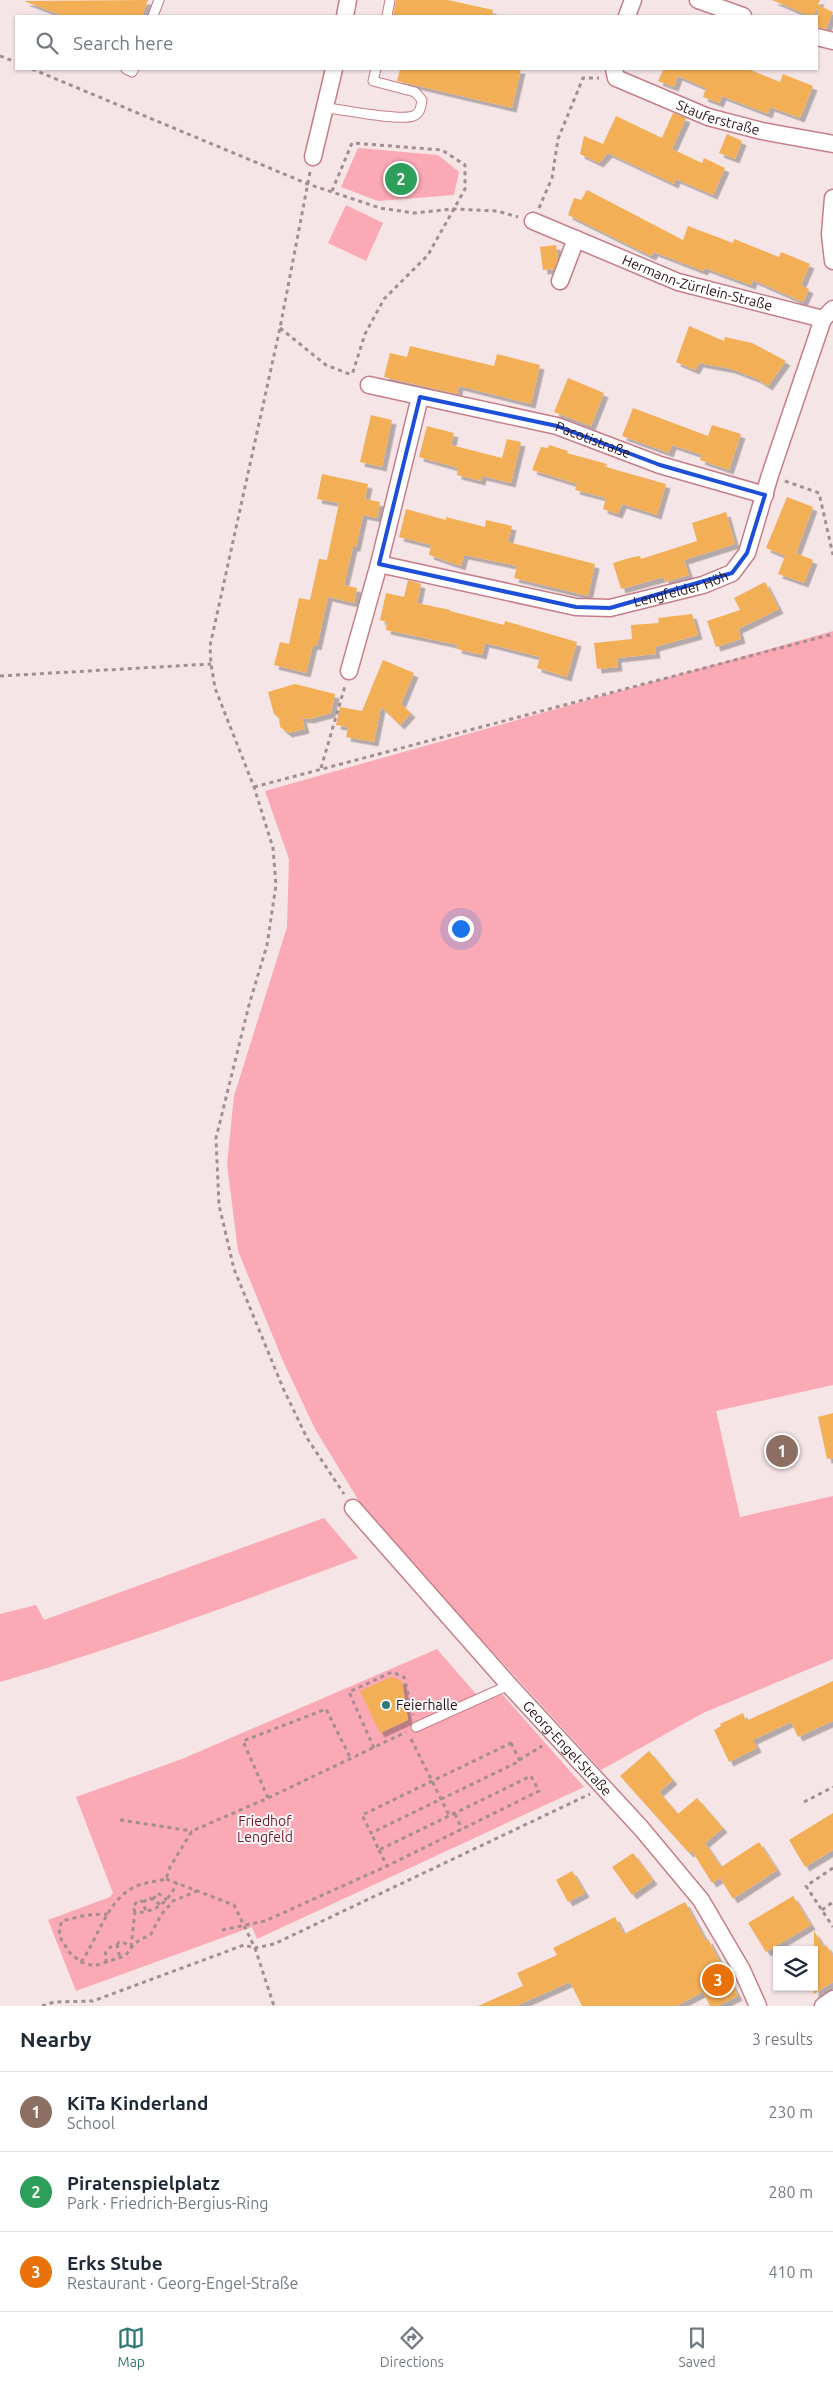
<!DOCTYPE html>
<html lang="en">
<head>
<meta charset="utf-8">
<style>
  body { margin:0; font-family:Ubuntu,sans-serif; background:#f6f6f7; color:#1f2937 }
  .controls { position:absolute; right:15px; bottom:15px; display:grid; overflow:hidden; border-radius:0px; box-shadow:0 1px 4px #0004 }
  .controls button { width:45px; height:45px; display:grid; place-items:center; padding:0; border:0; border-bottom:1px solid #e0e1e3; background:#fff; color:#1f2937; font:25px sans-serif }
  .you { position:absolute; left:460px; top:928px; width:18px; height:18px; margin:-12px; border:4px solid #fff; border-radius:50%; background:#1a73e8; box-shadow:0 0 0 8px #1a73e833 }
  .badge { display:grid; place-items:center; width:32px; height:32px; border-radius:50%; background:#307975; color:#fff; font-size:16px; font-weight:700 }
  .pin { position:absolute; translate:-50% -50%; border:2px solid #fff; box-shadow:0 1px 5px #0006 }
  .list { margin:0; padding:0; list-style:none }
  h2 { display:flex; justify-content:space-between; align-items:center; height:65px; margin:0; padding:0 20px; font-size:21px }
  h2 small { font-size:16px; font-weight:400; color:#747a83 }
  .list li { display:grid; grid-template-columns:32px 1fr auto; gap:15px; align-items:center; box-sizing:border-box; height:80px; padding:0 20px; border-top:1px solid #e0e1e3 }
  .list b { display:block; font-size:19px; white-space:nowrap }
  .list p { margin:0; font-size:16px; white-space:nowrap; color:#747a83 }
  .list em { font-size:16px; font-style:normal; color:#747a83 }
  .icon { flex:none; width:28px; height:28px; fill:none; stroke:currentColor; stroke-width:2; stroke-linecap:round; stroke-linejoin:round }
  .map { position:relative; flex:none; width:833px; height:2006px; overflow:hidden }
  .search { position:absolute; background:#fff; box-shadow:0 1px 4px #0004; left:15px; right:15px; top:15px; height:55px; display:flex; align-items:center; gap:12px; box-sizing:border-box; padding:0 18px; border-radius:0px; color:#747a83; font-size:19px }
  .sheet { height:305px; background:#fff }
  nav { display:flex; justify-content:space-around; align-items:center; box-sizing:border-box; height:70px; border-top:1px solid #e0e1e3; background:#fff; font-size:14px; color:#747a83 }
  nav a { display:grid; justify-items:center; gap:2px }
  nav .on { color:#307975 }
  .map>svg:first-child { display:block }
  .green { fill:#fba9b4 }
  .building { fill:#f3af57; filter:url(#shadow) }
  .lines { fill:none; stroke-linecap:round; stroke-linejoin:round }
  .lane-casing { stroke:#c67e88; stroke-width:11 }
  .street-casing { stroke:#c67e88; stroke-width:19 }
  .path { stroke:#a38f91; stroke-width:3; stroke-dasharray:4 4; stroke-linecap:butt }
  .lane { stroke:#fff; stroke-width:9 }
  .street { stroke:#fff; stroke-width:16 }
  .marked { fill:none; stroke:#1d4ed8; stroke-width:4; stroke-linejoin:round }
  .poi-dot { fill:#307975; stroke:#f7f7f7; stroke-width:2 }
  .labels { text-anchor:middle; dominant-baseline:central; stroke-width:4; stroke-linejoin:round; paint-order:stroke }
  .street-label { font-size:14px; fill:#2b1015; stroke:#f7f7f7 }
  .poi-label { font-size:14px; fill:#2b1015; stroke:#f7f7f7; text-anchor:start }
  .park-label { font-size:14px; fill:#75152f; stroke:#f7f7f7 }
</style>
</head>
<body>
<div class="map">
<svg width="833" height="2006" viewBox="0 0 833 2006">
  <defs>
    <filter id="shadow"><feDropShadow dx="4.5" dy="4.5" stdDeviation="0" flood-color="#0004"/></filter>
  </defs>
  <rect width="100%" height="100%" fill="#f5e5e6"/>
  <g class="green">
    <polygon points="358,148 438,155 459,172 454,195 378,201 341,187"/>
    <polygon points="346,205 383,223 366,261 328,243"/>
    <polygon points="833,631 833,1385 716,1411 740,1517 833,1496 833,1659 703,1713 601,1770 433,1587 362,1506 315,1429 283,1361 238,1251 227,1164 234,1096 287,927 289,859 265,791"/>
    <path d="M324,1518L358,1558C239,1602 121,1647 0,1682V1614L36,1605L44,1620Z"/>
    <polygon points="437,1649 482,1701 502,1694 584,1787 257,1939 252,1927 76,1991 48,1920 110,1897 113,1893 76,1797 182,1759"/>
  </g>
  <g class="building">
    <polygon points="148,0 142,16 63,16 24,1"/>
    <polygon points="396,0 448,0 493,10 492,16 393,16"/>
    <polygon points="772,0 820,0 818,5 833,12 826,29 817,27 817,8 813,16 810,16"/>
    <polygon points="400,69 521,69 512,108 397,81"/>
    <polygon points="661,69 748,69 780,82 783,74 813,86 800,118 770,107 768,114 722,96 719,103 703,97 706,88 678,76 674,87 658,81 663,70"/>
    <polygon points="673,113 686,118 672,149 702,163 704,158 725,168 713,195 676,179 674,184 608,153 599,163 580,154 584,136 603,144 616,116 662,138"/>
    <polygon points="727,134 742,141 735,159 719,153"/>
    <polygon points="587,190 683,240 688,226 733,243 734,239 779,257 781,252 810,264 801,285 809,289 803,302 753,280 751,285 705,268 703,271 654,252 651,256 568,215 574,198 581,200"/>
    <polygon points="556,245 558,259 554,269 543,270 540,247"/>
    <polygon points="689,326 724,341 725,337 752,343 786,361 768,386 757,379 731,369 699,363 695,370 676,362"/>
    <polygon points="410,346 494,366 497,354 540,365 531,404 459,386 457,394 384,377 390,353 407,357"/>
    <polygon points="568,378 604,393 591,426 554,412"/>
    <polygon points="633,408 708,436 712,425 741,434 729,470 700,460 702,455 672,445 669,453 622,436"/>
    <polygon points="371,415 392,420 382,467 360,462"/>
    <polygon points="427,426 454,433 451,445 502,458 507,439 521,442 511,483 482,476 481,481 457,475 458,468 419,457"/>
    <polygon points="549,445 568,451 567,453 607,464 606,467 666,484 657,515 622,504 618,514 603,509 606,498 575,490 577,484 532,470 541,447 548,448"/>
    <polygon points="322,474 368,484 365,499 380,502 377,518 363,515 356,547 353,547 344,585 357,588 354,603 328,597 317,646 313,645 306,673 274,665 280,642 289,644 299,598 310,600 319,559 327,560 339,503 317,499"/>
    <polygon points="787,497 813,507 796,553 813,560 804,583 778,574 785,556 766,548"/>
    <polygon points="406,509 446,520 446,517 485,527 486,520 512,526 508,542 595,564 588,596 514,578 517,566 464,555 461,566 429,555 431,545 399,537"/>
    <polygon points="726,512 735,544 684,560 689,575 665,582 664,577 621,589 613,563 633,557 640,556 641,559 697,541 692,523"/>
    <polygon points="408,580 421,584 417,603 450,610 450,611 504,625 505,621 577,642 567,677 537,668 540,657 485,643 482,655 457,649 458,645 386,630 387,622 380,620 386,593 404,597"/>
    <polygon points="765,582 779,609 738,629 741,639 716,647 707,621 740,610 734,598"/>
    <polygon points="692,614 698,635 655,647 656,654 617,658 618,667 597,669 594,643 632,639 631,625 659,623 658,618"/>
    <polygon points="383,660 414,673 401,704 411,713 400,725 381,707 374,742 346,737 348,727 336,725 340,707 362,711"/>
    <polygon points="295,684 335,694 331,713 309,719 302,718 305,729 288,733 280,727 279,718 274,714 268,692"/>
    <polygon points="833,1413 833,1458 827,1459 818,1417"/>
    <polygon points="391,1677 402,1681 408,1720 380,1733 360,1691"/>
    <polygon points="833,1681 833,1721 798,1737 791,1722 753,1740 757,1748 729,1762 714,1730 721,1726 720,1724 743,1713 746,1721"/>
    <polygon points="649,1751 673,1780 659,1792 678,1814 697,1798 723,1828 705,1843 721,1867 759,1842 777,1870 733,1899 720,1878 712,1883 692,1851 689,1853 620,1776"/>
    <polygon points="833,1813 833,1850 805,1867 789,1840"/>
    <polygon points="633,1853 653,1880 632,1895 612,1867"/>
    <polygon points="572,1871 585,1893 568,1902 556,1880"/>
    <polygon points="793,1896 811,1925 766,1952 748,1923"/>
    <polygon points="685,1902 706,1941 708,1939 738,1996 718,2006 710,2006 703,1992 676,2006 582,2006 570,1982 516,2006 478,2006 523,1986 517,1973 557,1955 553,1948 615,1917 624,1934"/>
    <polygon points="814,1931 824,1947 826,1945 833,1956 833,1982 814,1994"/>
  </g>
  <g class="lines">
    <defs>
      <g id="lane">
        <polyline points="153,16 159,0"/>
        <polyline points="387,16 390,0"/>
        <polyline points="126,69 132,72 134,69"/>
        <path d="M327,108C345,110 398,121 413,116C420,114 421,107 422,100L415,92L373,81L376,69"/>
        <polyline points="416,1727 509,1685"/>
      </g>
      <g id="street">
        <polyline points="698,0 743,16"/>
        <polyline points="345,16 348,0"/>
        <polyline points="627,16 633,0"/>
        <polyline points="817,37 833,41"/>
        <path id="s1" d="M614,69L616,78L708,117L762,131L833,144"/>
        <polyline points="313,157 334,69"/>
        <polyline points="833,198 830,234 833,261"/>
        <path id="s2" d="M533,221L678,282L823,319"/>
        <polyline points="560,281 576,239"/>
        <path id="s3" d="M369,385L557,426L660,465L765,495"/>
        <path id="s4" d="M379,564L576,607L610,608L703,585L732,573L747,553L770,475L823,319L833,309"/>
        <polyline points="349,671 379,564 420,397"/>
        <path id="s5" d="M353,1508L509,1685L641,1828L701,1900L742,1970L758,2006"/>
        <polyline points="823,2006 833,1999"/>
      </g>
    </defs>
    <use href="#lane" class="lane-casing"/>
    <use href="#street" class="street-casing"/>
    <g class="path">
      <polyline points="0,56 16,62"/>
      <polyline points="32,69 308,184 380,208 414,213 453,209 497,211 518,217"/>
      <polyline points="310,172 280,328 210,646 211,664 215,688 254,787 273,848 276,885 267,945 249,1005 216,1138 219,1205 234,1269 283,1388 307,1438 344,1494"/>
      <polyline points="332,191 352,143 442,150 465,165 465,189 428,255 384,299 365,334 352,375"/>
      <polyline points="539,208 552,178 558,139 583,78 599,78"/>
      <polyline points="280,328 326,365 352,375"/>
      <polyline points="785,481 819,493 833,555"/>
      <polyline points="0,676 211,664"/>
      <polyline points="321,768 345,686"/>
      <polyline points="254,787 833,634"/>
      <polyline points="411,1739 450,1817"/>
      <polygon points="511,1743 520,1761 371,1833 362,1815"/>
      <polyline points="374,1748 349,1692 392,1672 404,1677 413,1715"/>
      <polyline points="519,1760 542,1746"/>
      <polyline points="268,1798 243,1741 326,1709 351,1759"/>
      <polyline points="804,1802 833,1787"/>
      <polyline points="455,1814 462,1829"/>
      <polyline points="120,1820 192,1831"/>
      <polyline points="379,1850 387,1866"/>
      <polyline points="833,1868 806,1886 833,1927"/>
      <polyline points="166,1879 234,1905 255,1948 274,1944 590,1794"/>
      <polyline points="153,1899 158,1893 167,1900"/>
      <polyline points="143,1902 150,1898 161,1905"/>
      <polyline points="822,1910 833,1902"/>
      <polyline points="135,1912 133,1906 139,1900 143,1902 146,1912"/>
      <polyline points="108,1914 86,1915 62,1921 59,1929 61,1939 70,1953 81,1962 94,1966 125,1956 135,1943 151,1934 161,1915 173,1901 197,1891"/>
      <polyline points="222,1930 265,1921 387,1866 539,1791 531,1776 379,1850 371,1833"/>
      <polyline points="117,1945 119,1942 123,1942 131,1947"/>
      <path d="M131,1947L135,1912C155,1914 169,1901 177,1883"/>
      <path d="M81,1962C99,1937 108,1896 139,1885C148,1882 157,1881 166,1879L170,1867L192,1831L268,1798L406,1732"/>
      <path d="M107,1963C103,1953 106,1947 117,1945L120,1958"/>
      <polyline points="42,2006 54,2002 93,2001 244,1945 255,1948 274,2006"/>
    </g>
    <use href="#lane" class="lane"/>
    <use href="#street" class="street"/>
  </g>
  <path class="marked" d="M420,397L557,426L660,465L765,495L747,553L732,573L610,608L576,607L379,564Z"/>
  <circle class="poi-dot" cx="386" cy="1705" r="5"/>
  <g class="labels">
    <g class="street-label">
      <text stroke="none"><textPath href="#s1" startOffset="119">Stauferstraße</textPath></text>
      <text stroke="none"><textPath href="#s2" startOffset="176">Hermann-Zürrlein-Straße</textPath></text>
      <text stroke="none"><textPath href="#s3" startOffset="231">Pacotistraße</textPath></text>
      <text stroke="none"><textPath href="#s4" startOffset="309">Lengfelder Höh</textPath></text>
      <text stroke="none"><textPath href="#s5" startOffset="322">Georg-Engel-Straße</textPath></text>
    </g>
    <g class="poi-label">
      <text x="396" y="1705">Feierhalle</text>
    </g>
    <g class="park-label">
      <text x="265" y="1821">Friedhof<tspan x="265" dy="16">Lengfeld</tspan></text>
    </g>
  </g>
</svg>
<div class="controls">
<button><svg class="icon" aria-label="layers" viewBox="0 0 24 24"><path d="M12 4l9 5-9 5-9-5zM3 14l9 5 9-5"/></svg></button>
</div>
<div class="you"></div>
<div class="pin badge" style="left:782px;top:1451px;background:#8d6e63">1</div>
<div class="pin badge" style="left:401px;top:179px;background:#2e9e5b">2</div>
<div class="pin badge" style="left:718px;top:1980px;background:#e8710a">3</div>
<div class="search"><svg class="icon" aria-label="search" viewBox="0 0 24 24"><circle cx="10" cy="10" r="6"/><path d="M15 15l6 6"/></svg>Search here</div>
</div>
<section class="sheet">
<h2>Nearby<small>3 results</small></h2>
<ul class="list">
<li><span class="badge" style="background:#8d6e63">1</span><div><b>KiTa Kinderland</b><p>School</p></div><em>230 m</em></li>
<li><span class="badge" style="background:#2e9e5b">2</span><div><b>Piratenspielplatz</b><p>Park · Friedrich-Bergius-Ring</p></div><em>280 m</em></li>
<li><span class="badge" style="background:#e8710a">3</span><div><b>Erks Stube</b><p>Restaurant · Georg-Engel-Straße</p></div><em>410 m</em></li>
</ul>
</section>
<nav>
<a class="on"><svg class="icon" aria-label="map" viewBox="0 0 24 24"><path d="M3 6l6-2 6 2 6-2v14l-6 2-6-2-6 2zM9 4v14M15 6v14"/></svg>Map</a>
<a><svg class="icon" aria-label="directions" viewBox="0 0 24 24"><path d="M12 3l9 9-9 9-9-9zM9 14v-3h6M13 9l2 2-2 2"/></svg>Directions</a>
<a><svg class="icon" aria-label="saved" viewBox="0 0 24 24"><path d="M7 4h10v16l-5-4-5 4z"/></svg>Saved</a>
</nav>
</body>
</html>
